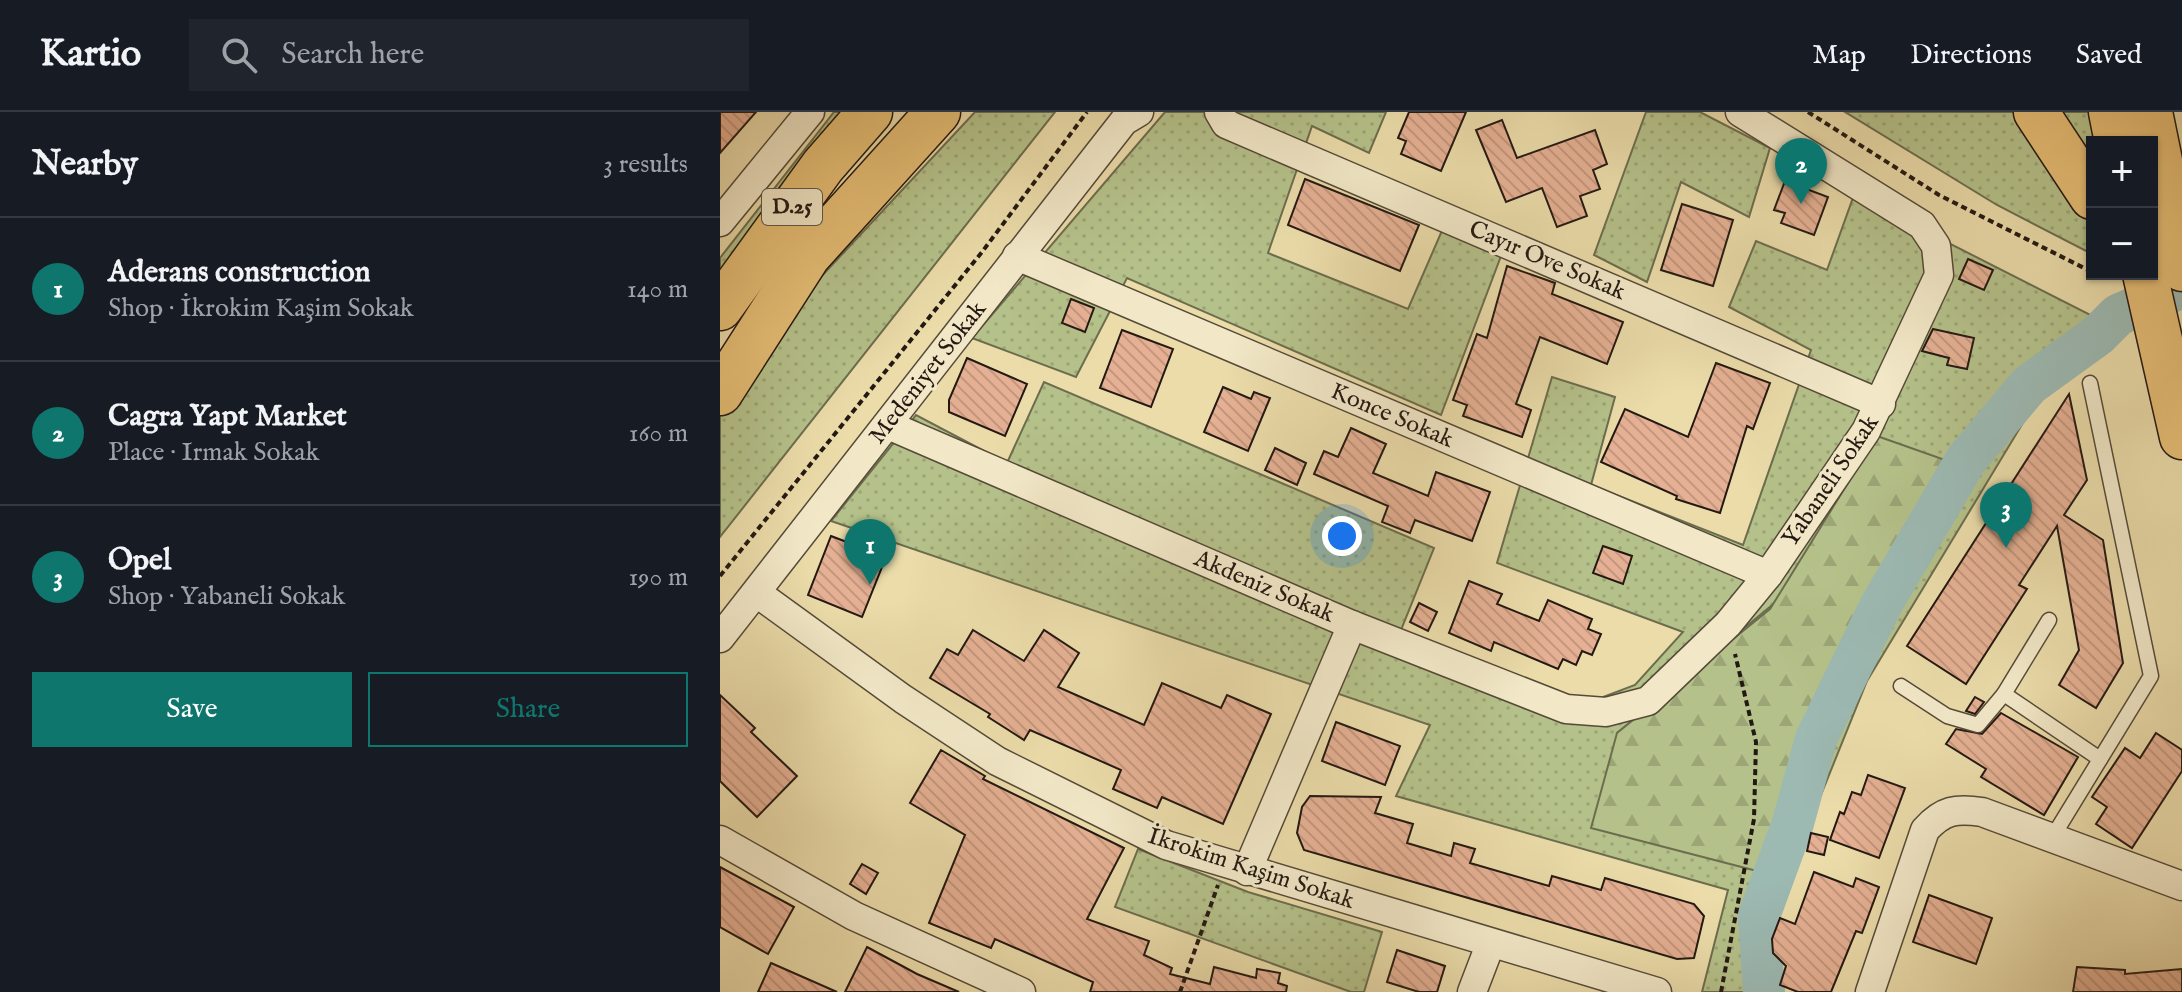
<!DOCTYPE html>
<html lang="en">
<head>
<meta charset="utf-8">
<style>
  body { margin:0; font-family:"IM FELL English",serif; background:#20242c; color:#f1f3f6 }
  .controls { position:absolute; right:24px; top:24px; display:grid; overflow:hidden; border-radius:0px; box-shadow:0 2px 6px #0004 }
  .controls button { width:72px; height:72px; display:grid; place-items:center; padding:0; border:0; border-bottom:2px solid #363941; background:#171b24; color:#f1f3f6; font:40px sans-serif }
  .you { position:absolute; left:622px; top:424px; width:28px; height:28px; margin:-20px; border:6px solid #fff; border-radius:50%; background:#1a73e8; box-shadow:0 0 0 12px #1a73e833 }
  .badge { display:grid; place-items:center; width:52px; height:52px; border-radius:50%; background:#0f766e; color:#fff; font-size:26px; font-weight:700 }
  .pin { position:absolute; translate:-50% -66px; filter:drop-shadow(0 2px 4px #0008) }
  .pin::after { content:''; position:absolute; top:42px; width:28px; height:24px; background:inherit; clip-path:polygon(0 0,100% 0,50% 100%) }
  .list { margin:0; padding:0; list-style:none }
  h2 { display:flex; justify-content:space-between; align-items:center; height:104px; margin:0; padding:0 32px; font-size:34px }
  h2 small { font-size:26px; font-weight:400; color:#9ea1a6 }
  .list li { display:grid; grid-template-columns:52px 1fr auto; gap:24px; align-items:center; box-sizing:border-box; height:144px; padding:0 32px; border-top:2px solid #363941 }
  .list b { display:block; font-size:30px; white-space:nowrap }
  .list p { margin:0; font-size:26px; white-space:nowrap; color:#9ea1a6 }
  .list em { font-size:26px; font-style:normal; color:#9ea1a6 }
  .actions { display:flex; gap:16px; padding:24px 32px }
  .actions a { flex:1; padding:18px 0; border:2px solid #0f766e; border-radius:0px; text-align:center; font-size:28px; color:#0f766e }
  .actions .main { background:#0f766e; color:#fff }
  .icon { flex:none; width:44px; height:44px; fill:none; stroke:currentColor; stroke-width:2; stroke-linecap:round; stroke-linejoin:round }
  .map { position:relative; flex:none; width:1462px; height:880px; overflow:hidden }
  header { display:flex; align-items:center; gap:48px; box-sizing:border-box; height:112px; padding:0 40px; background:#171b24; border-bottom:2px solid #363941 }
  header strong { font-size:38px }
  nav { display:flex; gap:44px; margin-inline-start:auto; font-size:28px }
  .search { width:560px; height:72px; background:#20242c; display:flex; align-items:center; gap:20px; box-sizing:border-box; padding:0 28px; border-radius:0px; color:#9ea1a6; font-size:30px }
  main { display:flex }
  aside { flex:1; background:#171b24 }
  .map>svg:first-child { display:block }
  .grass { fill:url(#grass-dots); stroke:#6c6d4e; stroke-width:2; fill-rule:evenodd }
  .forest { fill:url(#forest-firs); stroke:#6c6d4e; stroke-width:2 }
  .lines { fill:none; stroke-linecap:round; stroke-linejoin:round }
  .river { stroke:#9cb9b2; stroke-width:42 }
  .building { fill:url(#building-back-hatch); stroke:#231912; stroke-width:2 }
  .service-casing { stroke:#554a38; stroke-width:17 }
  .minor-casing { stroke:#554a38; stroke-width:31 }
  .primary-casing { stroke:#231912; stroke-width:47 }
  .trunk-casing { stroke:#231912; stroke-width:47 }
  .path { stroke:#231912; stroke-width:4; stroke-dasharray:6 4; stroke-linecap:butt }
  .service { stroke:#f2e8c8; stroke-width:14 }
  .minor { stroke:#f2e8c8; stroke-width:28 }
  .primary { stroke:#e6be75; stroke-width:44 }
  .trunk { stroke:#e6be75; stroke-width:44 }
  .labels { text-anchor:middle; dominant-baseline:central; stroke-width:6; stroke-linejoin:round; paint-order:stroke }
  .shield { fill:#f2e8c8; stroke:#615749; stroke-width:2 }
  .shield-label { font-size:22px; font-weight:bold; fill:#231912 }
  .street-label { font-size:24px; fill:#231912; stroke:#f2e8c8 }
</style>
</head>
<body>
<header>
<strong>Kartio</strong>
<div class="search"><svg class="icon" aria-label="search" viewBox="0 0 24 24"><circle cx="10" cy="10" r="6"/><path d="M15 15l6 6"/></svg>Search here</div>
<nav><a>Map</a><a>Directions</a><a>Saved</a></nav>
</header>
<main>
<aside>
<h2>Nearby<small>3 results</small></h2>
<ul class="list">
<li><span class="badge">1</span><div><b>Aderans construction</b><p>Shop · İkrokim Kaşim Sokak</p></div><em>140 m</em></li>
<li><span class="badge">2</span><div><b>Cagra Yapt Market</b><p>Place · Irmak Sokak</p></div><em>160 m</em></li>
<li><span class="badge">3</span><div><b>Opel</b><p>Shop · Yabaneli Sokak</p></div><em>190 m</em></li>
</ul>
<div class="actions"><a class="main">Save</a><a>Share</a></div>
</aside>
<div class="map">
<svg width="1462" height="880" viewBox="0 0 1462 880">
  <defs>
    <pattern id="grass-dots" width="8" height="8" patternUnits="userSpaceOnUse" patternTransform="scale(2)"><rect width="8" height="8" fill="#b5c18a"/><path d="M2 2h.1M6 6h.1" fill="none" stroke="#9ba576" stroke-width="1.8" stroke-linecap="round"/></pattern>
    <pattern id="forest-firs" width="22" height="20" patternUnits="userSpaceOnUse" patternTransform="scale(2)"><rect width="22" height="20" fill="#b5c18a"/><path d="M5 1l3.5 6h-7zM16 11l3.5 6h-7z" fill="#9ba576"/></pattern>
    <pattern id="building-back-hatch" width="6" height="6" patternUnits="userSpaceOnUse" patternTransform="scale(2)"><rect width="6" height="6" fill="#e5b093"/><path d="M-1 5l2 2M0 0l6 6M5-1l2 2" fill="none" stroke="#c4977e"/></pattern>
  </defs>
  <rect width="100%" height="100%" fill="#ebdcaa"/>
  <filter id="stains"><feTurbulence type="fractalNoise" baseFrequency=".0025" numOctaves="4"/><feColorMatrix values="0 0 0 0 .2 0 0 0 0 .09 0 0 0 0 .02 0 0 0 .5 -.17"/></filter>
  <radialGradient id="worn" r=".72"><stop offset=".6" stop-color="#630" stop-opacity="0"/><stop offset="1" stop-color="#630" stop-opacity=".3"/></radialGradient>
  <g class="grass">
    <polygon points="114,0 137,0 0,179 0,146"/>
    <polygon points="255,0 335,0 0,425 0,294 41,229"/>
    <polygon points="445,0 666,0 649,41 592,14 548,141 688,197 724,114 781,144 721,303 407,166 356,265 252,226"/>
    <polygon points="926,0 980,0 1050,36 1029,105 961,70 927,170 874,143"/>
    <polygon points="1125,0 1312,0 1324,13 1369,112 1372,142 1277,93"/>
    <polygon points="1334,0 1377,0 1383,30 1372,30 1372,61"/>
    <path d="M1134,83L1398,217L1315,291L1147,569L1048,814L1054,880H982L1008,778L676,684L710,613L111,409L196,303L287,351L324,270L714,436L673,538L833,604L915,573L963,520L777,451L832,265L895,285L871,373L1023,433L1091,238L1009,195L1036,129L1107,158ZM1227,349L1105,564L1037,759L897,621Z"/>
    <polygon points="418,737 528,780 662,820 644,880 631,880 395,795"/>
  </g>
  <polygon class="forest" points="1157,324 1228,349 1105,564 1037,759 871,716 897,621 1050,497"/>
  <g class="lines">
    <polyline class="river" points="1044,880 1039,804 1073,711 1096,627 1161,493 1246,348 1309,273 1378,223 1398,203 1462,175"/>
  </g>
  <g class="building">
    <polygon points="0,0 36,0 0,41"/>
    <polygon points="689,0 746,0 721,59 681,42 686,29 678,26"/>
    <polygon points="782,8 797,46 875,18 887,52 873,58 880,77 860,84 867,104 837,115 822,76 786,90 756,18"/>
    <polygon points="585,67 699,113 680,159 568,113"/>
    <polygon points="1065,69 1108,85 1094,123 1061,111 1065,101 1054,98"/>
    <polygon points="962,92 1013,108 993,174 941,158"/>
    <polygon points="1248,147 1273,158 1264,178 1239,167"/>
    <polygon points="787,154 835,171 832,182 903,210 887,252 820,225 796,292 811,298 802,325 743,304 747,293 733,288 757,222 767,226"/>
    <polygon points="351,187 374,196 365,220 342,211"/>
    <polygon points="1213,217 1254,226 1247,257 1227,253 1229,246 1202,239"/>
    <polygon points="402,218 453,237 431,295 380,276"/>
    <polygon points="247,246 307,272 285,324 229,300 229,288"/>
    <polygon points="996,251 1050,271 1033,317 1027,314 1000,401 956,387 957,384 881,350 905,297 968,325"/>
    <polygon points="503,275 531,287 534,280 550,286 528,339 484,320"/>
    <polygon points="1349,282 1367,368 1344,403 1383,428 1403,551 1376,596 1339,573 1359,538 1337,414 1299,473 1307,477 1246,572 1187,534"/>
    <polygon points="631,316 666,332 653,361 708,384 716,360 770,380 752,429 695,408 690,421 662,410 668,394 594,362 604,339 618,345"/>
    <polygon points="555,336 586,351 577,373 545,358"/>
    <polygon points="111,424 166,445 142,505 88,483"/>
    <polygon points="883,434 912,444 903,472 873,461"/>
    <polygon points="749,469 782,482 777,492 819,509 828,488 872,507 868,517 881,522 872,543 862,539 856,553 843,547 838,557 774,530 771,539 729,521"/>
    <polygon points="699,491 717,500 708,519 690,510"/>
    <polygon points="253,518 304,549 324,518 359,541 338,575 424,613 442,571 501,596 507,583 551,602 503,712 442,685 437,696 393,677 401,658 310,618 304,628 268,605 270,602 210,566 227,537 238,543"/>
    <polygon points="0,583 35,616 31,620 77,664 37,705 0,669"/>
    <polygon points="1255,585 1264,590 1255,602 1246,599"/>
    <polygon points="1281,601 1358,645 1324,703 1261,665 1266,657 1226,632 1236,617 1262,622"/>
    <polygon points="616,610 680,634 665,673 602,649"/>
    <polygon points="1436,621 1462,638 1462,659 1412,736 1376,712 1387,695 1372,685 1405,636 1420,646"/>
    <polygon points="221,638 265,664 263,667 404,736 367,807 429,829 424,843 452,856 450,862 490,872 494,855 536,866 537,857 560,861 558,871 567,874 566,880 370,880 373,870 275,827 271,836 209,811 245,723 190,691"/>
    <polygon points="1148,663 1185,676 1159,746 1110,728 1120,700 1124,702 1132,680 1141,683"/>
    <polygon points="590,684 661,685 655,701 693,712 687,731 731,744 734,731 755,737 750,751 829,774 832,764 881,778 885,766 974,792 984,804 974,846 957,847 584,738 577,721 582,695"/>
    <polygon points="1091,721 1108,725 1104,743 1087,739"/>
    <polygon points="142,752 158,761 146,782 130,772"/>
    <polygon points="0,755 74,795 48,842 0,815"/>
    <polygon points="1094,760 1133,775 1136,766 1159,775 1142,821 1136,819 1111,880 1078,880 1060,873 1066,854 1053,841 1052,827 1060,806 1075,812"/>
    <polygon points="1209,783 1272,806 1256,852 1193,830"/>
    <polygon points="147,835 197,862 239,880 125,880"/>
    <polygon points="677,838 725,854 717,880 699,880 667,870"/>
    <polygon points="51,851 117,880 38,880"/>
    <polygon points="1357,855 1405,858 1405,862 1462,857 1462,880 1353,880"/>
  </g>
  <g class="lines">
    <defs>
      <g id="service">
        <polyline points="1181,574 1227,604 1258,613 1284,582 1329,508"/>
        <polyline points="1284,582 1380,647"/>
        <polyline points="1332,726 1431,564 1370,271"/>
      </g>
      <g id="minor">
        <polyline points="499,0 506,12 1161,292"/>
        <polyline points="0,110 90,0"/>
        <polyline points="297,144 1048,463"/>
        <polyline points="168,313 632,513 846,597 886,600 928,589 1008,512 1048,463 1146,319 1219,163 1216,134 1202,113 1020,0"/>
        <polyline points="37,481 183,587 277,649 446,733 937,880"/>
        <polyline points="0,526 404,9 419,0"/>
        <polyline points="0,728 134,804 301,880"/>
        <polyline points="527,759 632,513"/>
        <polyline points="752,880 770,833"/>
        <path d="M1150,880L1205,718C1223,698 1236,696 1262,700L1462,774"/>
      </g>
      <g id="primary">
        <polyline points="0,196 103,54 150,0"/>
        <polyline points="0,281 88,144 218,0"/>
      </g>
      <g id="trunk">
        <polyline points="1316,0 1372,85"/>
        <polyline points="1391,0 1397,30"/>
        <polyline points="1430,0 1462,157"/>
        <polyline points="1425,162 1462,325"/>
      </g>
    </defs>
    <use href="#service" class="service-casing"/>
    <use href="#minor" class="minor-casing"/>
    <use href="#primary" class="primary-casing"/>
    <use href="#trunk" class="trunk-casing"/>
    <g class="path">
      <polyline points="1088,0 1219,83 1372,160"/>
      <polyline points="1376,162 1394,166"/>
      <polyline points="0,464 262,140 367,0"/>
      <polyline points="460,880 498,773"/>
      <polyline points="1001,880 1034,707 1036,630 1015,542"/>
    </g>
    <use href="#service" class="service"/>
    <use href="#minor" class="minor"/>
    <use href="#primary" class="primary"/>
    <use href="#trunk" class="trunk"/>
  </g>
  <g class="labels">
    <rect class="shield" x="42" y="77" width="60" height="36" rx="6"/>
    <g class="shield-label">
      <text x="72" y="95">D.25</text>
    </g>
    <g class="street-label">
      <text transform="translate(827 149) rotate(23)">Cayır Ove Sokak</text>
      <text transform="translate(208 261) rotate(-52)">Medeniyet Sokak</text>
      <text transform="translate(672 304) rotate(23)">Konce Sokak</text>
      <text transform="translate(1111 369) rotate(-56)">Yabaneli Sokak</text>
      <text transform="translate(544 475) rotate(23)">Akdeniz Sokak</text>
      <text transform="translate(531 757) rotate(18)">İkrokim Kaşim Sokak</text>
    </g>
  </g>
  <rect width="100%" height="100%" filter="url(#stains)"/>
  <rect width="100%" height="100%" fill="url(#worn)"/>
</svg>
<div class="controls">
<button>+</button>
<button>−</button>
</div>
<div class="you"></div>
<div class="pin badge" style="left:150px;top:473px">1</div>
<div class="pin badge" style="left:1081px;top:92px">2</div>
<div class="pin badge" style="left:1286px;top:436px">3</div>
</div>
</main>
</body>
</html>
